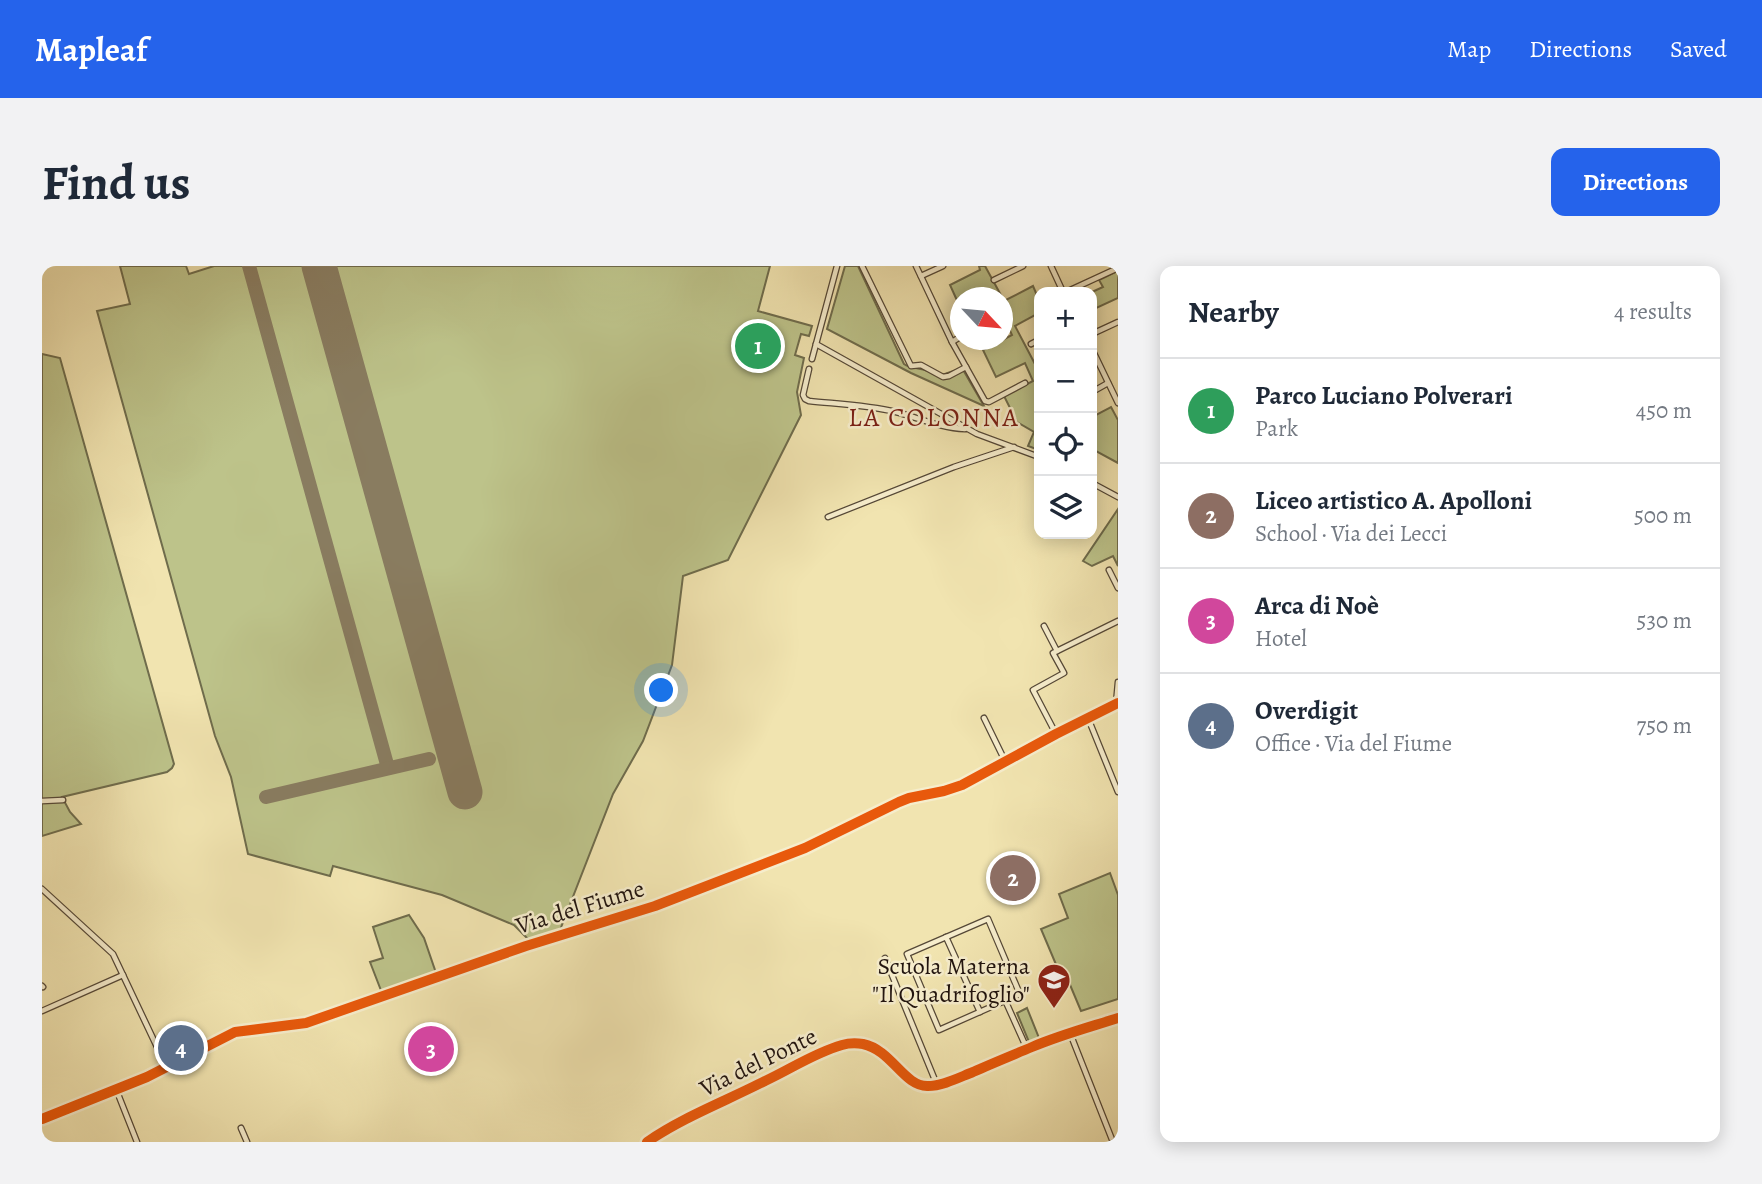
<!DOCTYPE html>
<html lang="en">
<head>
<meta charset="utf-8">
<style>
  body { margin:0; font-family:Alegreya,serif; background:#f2f2f3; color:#1f2937 }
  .controls { position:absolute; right:21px; top:21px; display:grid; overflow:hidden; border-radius:14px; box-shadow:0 4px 18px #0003 }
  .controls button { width:63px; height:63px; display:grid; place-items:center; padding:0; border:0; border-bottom:2px solid #e0e1e3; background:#fff; color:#1f2937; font:35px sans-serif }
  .compass { position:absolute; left:908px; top:21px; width:63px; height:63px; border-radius:50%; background:#fff; box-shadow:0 4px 18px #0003; rotate:116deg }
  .you { position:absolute; left:620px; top:425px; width:24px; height:24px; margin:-18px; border:5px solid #fff; border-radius:50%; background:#1a73e8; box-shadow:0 0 0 10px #1a73e833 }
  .badge { display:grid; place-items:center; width:46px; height:46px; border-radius:50%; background:#2563eb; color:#fff; font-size:23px; font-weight:700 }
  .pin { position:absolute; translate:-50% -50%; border:4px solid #fff; box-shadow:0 2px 7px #0006 }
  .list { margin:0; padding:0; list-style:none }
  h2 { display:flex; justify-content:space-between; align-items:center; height:91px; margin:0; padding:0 28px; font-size:30px }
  h2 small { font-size:23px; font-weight:400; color:#747a83 }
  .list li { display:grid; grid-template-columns:46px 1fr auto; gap:21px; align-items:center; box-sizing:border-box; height:105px; padding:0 28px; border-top:2px solid #e0e1e3 }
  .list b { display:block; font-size:26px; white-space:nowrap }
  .list p { margin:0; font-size:23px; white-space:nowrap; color:#747a83 }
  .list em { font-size:23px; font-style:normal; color:#747a83 }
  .icon { flex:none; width:38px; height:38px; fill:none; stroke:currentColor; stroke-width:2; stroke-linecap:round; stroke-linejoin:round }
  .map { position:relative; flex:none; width:1076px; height:876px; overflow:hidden; border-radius:14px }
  header { display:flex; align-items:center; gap:42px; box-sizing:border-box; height:98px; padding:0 35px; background:#2563eb; color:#fff }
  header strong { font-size:33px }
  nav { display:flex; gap:38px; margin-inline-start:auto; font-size:24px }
  .intro { display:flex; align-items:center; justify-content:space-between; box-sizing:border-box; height:168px; padding:0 42px }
  h1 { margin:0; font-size:49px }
  .button { padding:18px 32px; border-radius:14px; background:#2563eb; color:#fff; font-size:24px; font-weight:700 }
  main { display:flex; gap:42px; padding:0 42px }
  aside { flex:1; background:#fff; border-radius:14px; box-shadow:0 4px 18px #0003 }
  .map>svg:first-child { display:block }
  .green { fill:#bdc38a; stroke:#6f6c4c; stroke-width:2 }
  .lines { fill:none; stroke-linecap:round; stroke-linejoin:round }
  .taxiway { stroke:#897c60; stroke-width:14 }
  .runway { stroke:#897c60; stroke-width:35 }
  .minor-casing { stroke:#554837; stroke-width:7 }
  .tertiary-casing { stroke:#554837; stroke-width:8 }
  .minor { stroke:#f6edcc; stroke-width:4.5 }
  .tertiary { stroke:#f6edcc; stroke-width:5 }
  .cycleway-casing { stroke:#f6edcc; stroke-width:15 }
  .cycleway { stroke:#e8590c; stroke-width:10 }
  .labels { text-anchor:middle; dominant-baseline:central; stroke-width:5; stroke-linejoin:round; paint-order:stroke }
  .street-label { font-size:24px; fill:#21140f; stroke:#f6edcc }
  .poi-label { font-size:24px; fill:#21140f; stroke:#f6edcc; text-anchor:end }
  .neighbourhood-label { font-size:26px; letter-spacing:2px; fill:#7a1f14; stroke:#f6edcc }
</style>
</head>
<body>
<header>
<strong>Mapleaf</strong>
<nav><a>Map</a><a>Directions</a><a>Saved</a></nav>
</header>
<div class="intro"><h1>Find us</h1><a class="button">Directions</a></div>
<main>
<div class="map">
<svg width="1076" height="876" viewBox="0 0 1076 876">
  <rect width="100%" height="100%" fill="#f1e4b0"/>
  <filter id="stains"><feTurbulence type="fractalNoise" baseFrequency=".00286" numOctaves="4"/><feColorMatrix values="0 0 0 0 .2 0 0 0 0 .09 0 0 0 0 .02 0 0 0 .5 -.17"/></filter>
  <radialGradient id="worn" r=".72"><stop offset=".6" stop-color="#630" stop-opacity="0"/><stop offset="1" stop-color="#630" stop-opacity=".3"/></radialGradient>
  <g class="green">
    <polygon points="78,0 144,0 147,8 172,0 728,0 716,45 770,60 767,70 759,68 753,89 762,92 755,126 759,149 686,294 641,310 630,399 601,475 571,528 518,664 489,676 472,659 400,629 291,600 288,610 206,588 189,511 173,470 55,45 88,38"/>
    <path d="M803,0H816L862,98C870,104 884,101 891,108L900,109L920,102L942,140L869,107L785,63Z"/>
    <polygon points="937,0 943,0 960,31 951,30 918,32 918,41 908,19 938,4"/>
    <polygon points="1076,5 1076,32 1050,44 1050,26 1061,21 1057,14"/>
    <polygon points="991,20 997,34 997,47 973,60 993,98 997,97 997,184 986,180 992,166 975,156 962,130 991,115 983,97 954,111 941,84 970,69 961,49 961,33 962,35"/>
    <polygon points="0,88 18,92 132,498 130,502 125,506 20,531 28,546 39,558 0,570"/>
    <polygon points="1069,141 1076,154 1076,197 1050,183 1050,151"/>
    <polygon points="1076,243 1076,300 1071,290 1050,300 1041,295"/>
    <polygon points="1068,607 1076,629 1076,733 1039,745 1026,714 1021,715 999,663 1026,652 1017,628"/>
    <polygon points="367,649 382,672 394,707 340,727 328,696 341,692 331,661"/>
    <polygon points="985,742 997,772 987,776 975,747"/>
  </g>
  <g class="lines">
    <g class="taxiway">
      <polyline points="207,0 346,502"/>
      <polyline points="224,531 387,493"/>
    </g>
    <polyline class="runway" points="277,0 423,526"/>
    <defs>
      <g id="minor">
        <polyline points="820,0 869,100 879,99 901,111 907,110 924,101"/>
        <polyline points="874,0 910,76 943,135 947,136 983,117"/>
        <polyline points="1009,0 1021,26"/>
        <polyline points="879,10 901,0"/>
        <polyline points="952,14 981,0"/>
        <polyline points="1024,26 1076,2"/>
        <polyline points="1050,68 1076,56"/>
        <polyline points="910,76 918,71"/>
        <polyline points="774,78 935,168 997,191"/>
        <polyline points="989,78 997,74"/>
        <polyline points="1050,83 1076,137"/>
        <polyline points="770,93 795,0"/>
        <path d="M767,103L761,129L763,133L767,135C796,138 826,139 854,146C877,152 899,162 923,163"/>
        <polyline points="1050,126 1066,117"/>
        <polyline points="1050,217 1076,231"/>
        <polyline points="786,251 912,201 972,181"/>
        <polyline points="1067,304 1076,322"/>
        <polyline points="1002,360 1015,385 1011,387 1022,407 991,424 1014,468"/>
        <polyline points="1015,385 1076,355"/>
        <polyline points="1074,438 1076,416"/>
        <polyline points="942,452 963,495"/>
        <polyline points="1046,452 1076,526"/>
        <polyline points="0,535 21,534"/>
        <polyline points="0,623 71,688 125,802"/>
        <polygon points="946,653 977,726 976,729 897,764 865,688"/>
        <polyline points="904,671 938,746"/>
        <polyline points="843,692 895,819"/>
        <polyline points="0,720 1,721"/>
        <polyline points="963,734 985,783"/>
        <polyline points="0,745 81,709"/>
        <polyline points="1028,767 1071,876"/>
        <polyline points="74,823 95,876"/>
        <polyline points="199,862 205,876"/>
        <path d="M605,876C641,851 684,835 723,815C749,803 772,787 800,779C807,777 814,777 821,778C850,784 862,821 886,820C901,820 918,811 931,806C951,797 971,789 990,781C1018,769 1048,761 1076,752"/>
      </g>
      <g id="tertiary">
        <polyline points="0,853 105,811 193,766 264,757 484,680 613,640 763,582 857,536 867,532 902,525 920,519 1014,468 1076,437"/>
        <polyline points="0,874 1,876"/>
      </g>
    </defs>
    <use href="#minor" class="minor-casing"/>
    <use href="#tertiary" class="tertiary-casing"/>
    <use href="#minor" class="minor"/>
    <use href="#tertiary" class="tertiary"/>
    <defs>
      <g id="cycleway">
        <polyline points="0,853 105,811 193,766 264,757 484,680 613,640 763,582 857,536 867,532 902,525 920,519 1014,468 1076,437"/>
        <path d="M605,876C641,851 684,835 723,815C749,803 772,787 800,779C807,777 814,777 821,778C850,784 862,821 886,820C901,820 918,811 931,806C951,797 971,789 990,781C1018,769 1048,761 1076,752"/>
      </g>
    </defs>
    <use href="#cycleway" class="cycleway-casing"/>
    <use href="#cycleway" class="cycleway"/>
  </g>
  <defs>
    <symbol id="school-pin" viewBox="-11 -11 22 30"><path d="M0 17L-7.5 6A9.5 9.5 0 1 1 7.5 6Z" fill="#8f2418" stroke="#f6edcc"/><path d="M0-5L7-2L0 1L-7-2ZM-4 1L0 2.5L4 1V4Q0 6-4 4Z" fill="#fff"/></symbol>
  </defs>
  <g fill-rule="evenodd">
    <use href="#school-pin" x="993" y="695" width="38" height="52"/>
  </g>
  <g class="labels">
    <g class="street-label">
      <text transform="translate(538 641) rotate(-17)">Via del Fiume</text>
      <text transform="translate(716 796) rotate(-26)">Via del Ponte</text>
    </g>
    <g class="poi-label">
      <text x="988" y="700">Scuola Materna<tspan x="988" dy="28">"Il Quadrifoglio"</tspan></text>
    </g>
    <g class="neighbourhood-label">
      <text x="892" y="151">LA COLONNA</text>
    </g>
  </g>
  <rect width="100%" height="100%" filter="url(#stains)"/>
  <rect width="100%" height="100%" fill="url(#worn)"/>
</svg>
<div class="controls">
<button>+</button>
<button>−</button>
<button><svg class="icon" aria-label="locate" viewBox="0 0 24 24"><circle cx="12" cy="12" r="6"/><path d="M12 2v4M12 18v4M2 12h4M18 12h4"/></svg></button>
<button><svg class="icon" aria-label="layers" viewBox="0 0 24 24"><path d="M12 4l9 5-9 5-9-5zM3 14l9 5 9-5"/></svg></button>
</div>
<svg class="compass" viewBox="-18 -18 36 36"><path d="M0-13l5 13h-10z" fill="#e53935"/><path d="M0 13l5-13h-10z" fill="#747a83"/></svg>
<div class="you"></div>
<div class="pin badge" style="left:716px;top:80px;background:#2e9e5b">1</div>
<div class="pin badge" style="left:971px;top:612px;background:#8d6e63">2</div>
<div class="pin badge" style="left:389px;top:783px;background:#d1479c">3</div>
<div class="pin badge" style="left:139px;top:782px;background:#5c6f8a">4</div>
</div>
<aside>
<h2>Nearby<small>4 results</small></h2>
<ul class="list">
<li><span class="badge" style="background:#2e9e5b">1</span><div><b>Parco Luciano Polverari</b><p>Park</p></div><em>450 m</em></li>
<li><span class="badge" style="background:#8d6e63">2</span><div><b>Liceo artistico A. Apolloni</b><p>School · Via dei Lecci</p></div><em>500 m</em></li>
<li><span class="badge" style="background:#d1479c">3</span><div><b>Arca di Noè</b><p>Hotel</p></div><em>530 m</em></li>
<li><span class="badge" style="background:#5c6f8a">4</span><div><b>Overdigit</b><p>Office · Via del Fiume</p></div><em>750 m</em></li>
</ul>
</aside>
</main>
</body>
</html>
